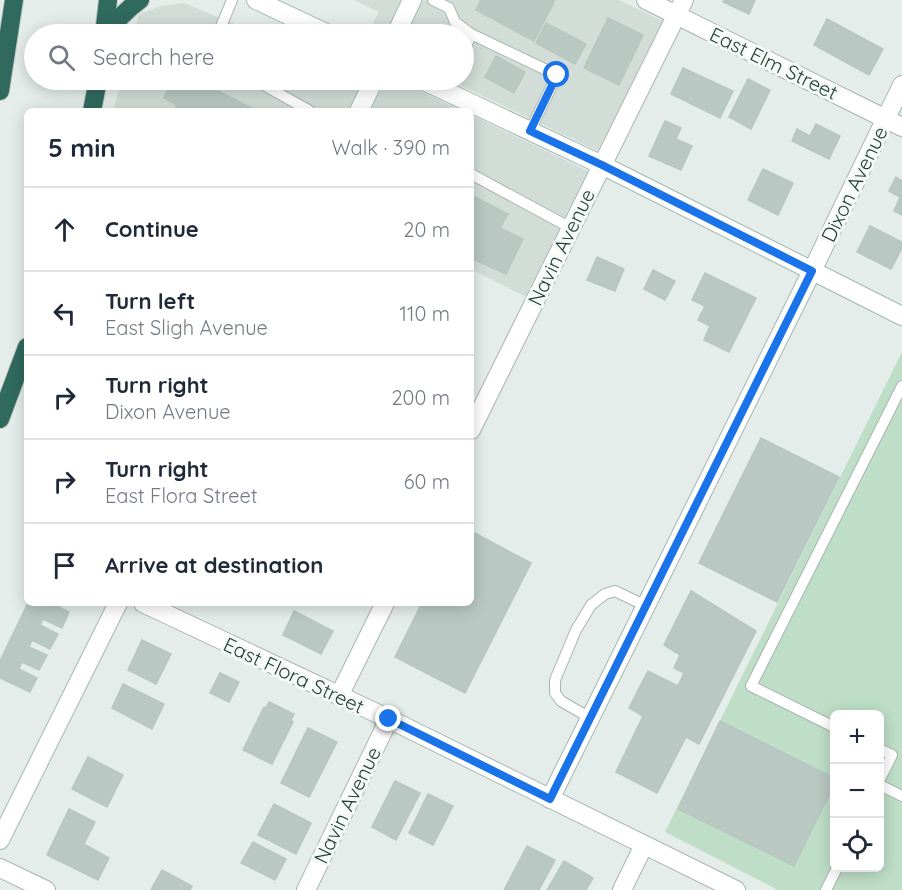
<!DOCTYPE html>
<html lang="en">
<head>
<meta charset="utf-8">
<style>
  body { margin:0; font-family:Quicksand,sans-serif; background:#f6f6f7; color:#1f2937 }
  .controls { position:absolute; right:18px; bottom:18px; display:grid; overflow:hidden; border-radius:9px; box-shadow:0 3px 15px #0003 }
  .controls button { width:54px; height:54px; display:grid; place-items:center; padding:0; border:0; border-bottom:2px solid #e0e1e3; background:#fff; color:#1f2937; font:30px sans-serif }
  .stop { position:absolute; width:18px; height:18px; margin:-14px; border:4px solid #1a73e8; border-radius:50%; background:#fff }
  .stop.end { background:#1a73e8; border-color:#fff; box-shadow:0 2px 6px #0008 }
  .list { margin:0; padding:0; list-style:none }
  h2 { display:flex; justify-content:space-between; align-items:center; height:78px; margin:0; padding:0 24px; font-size:26px }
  h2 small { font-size:20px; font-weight:400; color:#747a83 }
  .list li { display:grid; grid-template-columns:39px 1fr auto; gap:18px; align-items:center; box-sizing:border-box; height:84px; padding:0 24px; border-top:2px solid #e0e1e3 }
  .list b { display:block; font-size:22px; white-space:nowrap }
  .list p { margin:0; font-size:20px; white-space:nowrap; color:#747a83 }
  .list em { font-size:20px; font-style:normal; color:#747a83 }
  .icon { flex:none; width:33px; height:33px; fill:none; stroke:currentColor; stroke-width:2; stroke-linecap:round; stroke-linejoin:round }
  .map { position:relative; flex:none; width:902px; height:890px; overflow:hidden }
  .search { position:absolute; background:#fff; box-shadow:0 3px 15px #0003; left:24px; top:24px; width:450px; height:66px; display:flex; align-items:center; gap:15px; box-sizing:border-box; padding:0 21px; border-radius:33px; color:#747a83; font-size:22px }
  .panel { position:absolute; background:#fff; box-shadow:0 3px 15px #0003; left:24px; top:108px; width:450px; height:498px; border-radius:9px }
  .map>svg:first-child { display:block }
  .built { fill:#d2ddd8 }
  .green { fill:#bedec7; fill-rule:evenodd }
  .building { fill:#b9c8c2; stroke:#b7c7c0; stroke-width:1.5 }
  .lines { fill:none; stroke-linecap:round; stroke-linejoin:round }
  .lane-casing { stroke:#a7b5b0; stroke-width:12 }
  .street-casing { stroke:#a7b5b0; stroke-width:20 }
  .secondary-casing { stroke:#a3b9b1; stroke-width:20 }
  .highway-casing { stroke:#c2c9c7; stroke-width:20 }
  .lane { stroke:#fff; stroke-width:10 }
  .street { stroke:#fff; stroke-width:18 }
  .secondary { stroke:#fff; stroke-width:18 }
  .highway { stroke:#306a5f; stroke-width:18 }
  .route { stroke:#1a73e8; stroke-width:8 }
  .labels { text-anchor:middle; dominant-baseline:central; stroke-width:6; stroke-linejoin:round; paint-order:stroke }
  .street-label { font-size:20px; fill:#243f38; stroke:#f5faf7 }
</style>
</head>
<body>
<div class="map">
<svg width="902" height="890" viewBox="0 0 902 890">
  <rect width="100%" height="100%" fill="#e4ede9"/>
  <g class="built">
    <polygon points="354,0 401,0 385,34 367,34 379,12"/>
    <polygon points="423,0 619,0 663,21 598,151 449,80 464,80 464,34 407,34"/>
    <polygon points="184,3 259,34 134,34 139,14 161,6"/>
    <polygon points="122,80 363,80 348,111 113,111"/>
    <polygon points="386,80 396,80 462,111 370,111"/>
    <polygon points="471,115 588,171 526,297 471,269"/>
  </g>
  <path class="green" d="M902,352V890H778L665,832ZM834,714H880V868H834Z"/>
  <g class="building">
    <polygon points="481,0 555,0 534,41 476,10"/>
    <polygon points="724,0 755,0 749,14 723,2"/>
    <polygon points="608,18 643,35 619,85 584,68"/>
    <polygon points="827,19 883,49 869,75 814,45"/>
    <polygon points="546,23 586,44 575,64 536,43"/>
    <polygon points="496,56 525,72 514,93 485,77"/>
    <polygon points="683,68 733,91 720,118 671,94"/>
    <polygon points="748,79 770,90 751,129 729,117"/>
    <polygon points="173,80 196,80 258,111 174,111 177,105 164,98"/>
    <polygon points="665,121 681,128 676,139 692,146 681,170 649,156"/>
    <polygon points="816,124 840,136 829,159 792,141 797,129 810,136"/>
    <polygon points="763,169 793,183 778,215 748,200"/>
    <polygon points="896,177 902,181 902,215 894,211 900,197 889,191"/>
    <polygon points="471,195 508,214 500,228 523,239 506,274 471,258"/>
    <polygon points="870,226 902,242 902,248 891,269 857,252"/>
    <polygon points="597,257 624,269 615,291 587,280"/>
    <polygon points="653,270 675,281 665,300 644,289"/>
    <polygon points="705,273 756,298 729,352 704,340 710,326 698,320 705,306 692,300"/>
    <polygon points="761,438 839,477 777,602 699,563"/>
    <polygon points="471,531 531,563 465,693 395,657 422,603 471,603"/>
    <polygon points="691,591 756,631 699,744 686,737 657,793 616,772 643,716 629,708 648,671 678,686 684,673 674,668 680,655 664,645"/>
    <polygon points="28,603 51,603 69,612 62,628 43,619 40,625 58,634 50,649 32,640 29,647 47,655 39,670 22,662 19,669 37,678 30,692 0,678 0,661"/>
    <polygon points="294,611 333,631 321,654 283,635"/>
    <polygon points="142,640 171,654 156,684 128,670"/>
    <polygon points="220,673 239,682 229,702 210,693"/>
    <polygon points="123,684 164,704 152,729 112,708"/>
    <polygon points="269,702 294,714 291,720 293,722 272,764 243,750 264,707 266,708"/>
    <polygon points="720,721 834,778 834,785 794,866 678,809"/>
    <polygon points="308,728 337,742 309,797 281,783"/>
    <polygon points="88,757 123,775 107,807 72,789"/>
    <polygon points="395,781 420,793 396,840 372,827"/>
    <polygon points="428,794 453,806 433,845 409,833"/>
    <polygon points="274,804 311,823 296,854 258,835"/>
    <polygon points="69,809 95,822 84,844 109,858 98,880 47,855"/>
    <polygon points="253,842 286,859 275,880 241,863"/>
    <polygon points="527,846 555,860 539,890 504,890"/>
    <polygon points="564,861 593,878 586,890 547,890"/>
    <polygon points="162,870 192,886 190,890 151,890"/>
  </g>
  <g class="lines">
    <defs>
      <g id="lane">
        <polyline points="433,0 449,8 455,22 471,34"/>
        <polyline points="218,34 232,0"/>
        <polyline points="464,51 471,34 557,75 530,131"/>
        <polyline points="255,80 310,111"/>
        <polyline points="471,174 571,228"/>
        <polyline points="590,718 561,701 555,693 555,680 576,630 591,605 605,594 615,591 646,606"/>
        <polyline points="834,727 751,686 902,386"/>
        <polyline points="880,749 892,755 880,779"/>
        <polyline points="880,785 902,796"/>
        <polyline points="826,890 837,868"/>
      </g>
      <g id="street">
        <polyline points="646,0 902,127"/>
        <polyline points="471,430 684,0"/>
        <polyline points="143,603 389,719 736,890"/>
        <polyline points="339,696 385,603"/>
        <polyline points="550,799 812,271 902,85"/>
        <polyline points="0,868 46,890"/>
        <polyline points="306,890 389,719"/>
        <polyline points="622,890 644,845"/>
      </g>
      <g id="secondary">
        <polyline points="256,0 328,34"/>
        <polyline points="396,34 412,0"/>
        <polyline points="422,80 602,165 902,316"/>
        <polyline points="359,111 374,80"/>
        <polyline points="0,840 118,603"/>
      </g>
      <g id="highway">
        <polyline points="104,34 108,0"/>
        <path d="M108,34C116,20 126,10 140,0"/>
        <polyline points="0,91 14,0"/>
        <polyline points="92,111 98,80"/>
        <polyline points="0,419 27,347"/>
      </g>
    </defs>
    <use href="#lane" class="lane-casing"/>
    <use href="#street" class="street-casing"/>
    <use href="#secondary" class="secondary-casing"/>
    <use href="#highway" class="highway-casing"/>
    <use href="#lane" class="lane"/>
    <use href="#street" class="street"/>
    <use href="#secondary" class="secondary"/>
    <use href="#highway" class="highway"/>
  </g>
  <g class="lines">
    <polyline class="route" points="389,719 550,799 812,271 602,165 530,131 557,75"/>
  </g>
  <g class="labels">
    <g class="street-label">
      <text transform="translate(774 63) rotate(26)">East Elm Street</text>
      <text transform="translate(854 184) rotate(-64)">Dixon Avenue</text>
      <text transform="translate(561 247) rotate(-64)">Navin Avenue</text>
      <text transform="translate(294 675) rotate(25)">East Flora Street</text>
      <text transform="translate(347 805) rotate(-64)">Navin Avenue</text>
    </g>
  </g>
</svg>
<div class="controls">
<button>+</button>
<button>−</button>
<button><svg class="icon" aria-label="locate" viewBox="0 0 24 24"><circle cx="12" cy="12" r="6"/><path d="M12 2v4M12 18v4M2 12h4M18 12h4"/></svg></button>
</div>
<div class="stop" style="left:557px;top:75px"></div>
<div class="stop end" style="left:389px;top:719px"></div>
<div class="search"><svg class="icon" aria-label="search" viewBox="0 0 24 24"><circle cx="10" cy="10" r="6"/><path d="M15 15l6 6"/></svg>Search here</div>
<section class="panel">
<h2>5 min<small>Walk · 390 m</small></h2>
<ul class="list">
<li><svg class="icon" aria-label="ahead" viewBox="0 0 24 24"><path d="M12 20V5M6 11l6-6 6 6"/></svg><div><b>Continue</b></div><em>20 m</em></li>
<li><svg class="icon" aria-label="left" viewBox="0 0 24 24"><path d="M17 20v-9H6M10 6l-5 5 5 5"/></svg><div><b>Turn left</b><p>East Sligh Avenue</p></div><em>110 m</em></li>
<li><svg class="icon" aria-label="right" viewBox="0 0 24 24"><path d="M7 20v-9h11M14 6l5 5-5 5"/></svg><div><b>Turn right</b><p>Dixon Avenue</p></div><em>200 m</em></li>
<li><svg class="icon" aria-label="right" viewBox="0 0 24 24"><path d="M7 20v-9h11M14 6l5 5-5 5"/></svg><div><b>Turn right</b><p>East Flora Street</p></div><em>60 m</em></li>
<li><svg class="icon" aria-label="arrive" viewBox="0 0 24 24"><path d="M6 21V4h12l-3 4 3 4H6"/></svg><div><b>Arrive at destination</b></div></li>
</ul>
</section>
</div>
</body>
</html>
